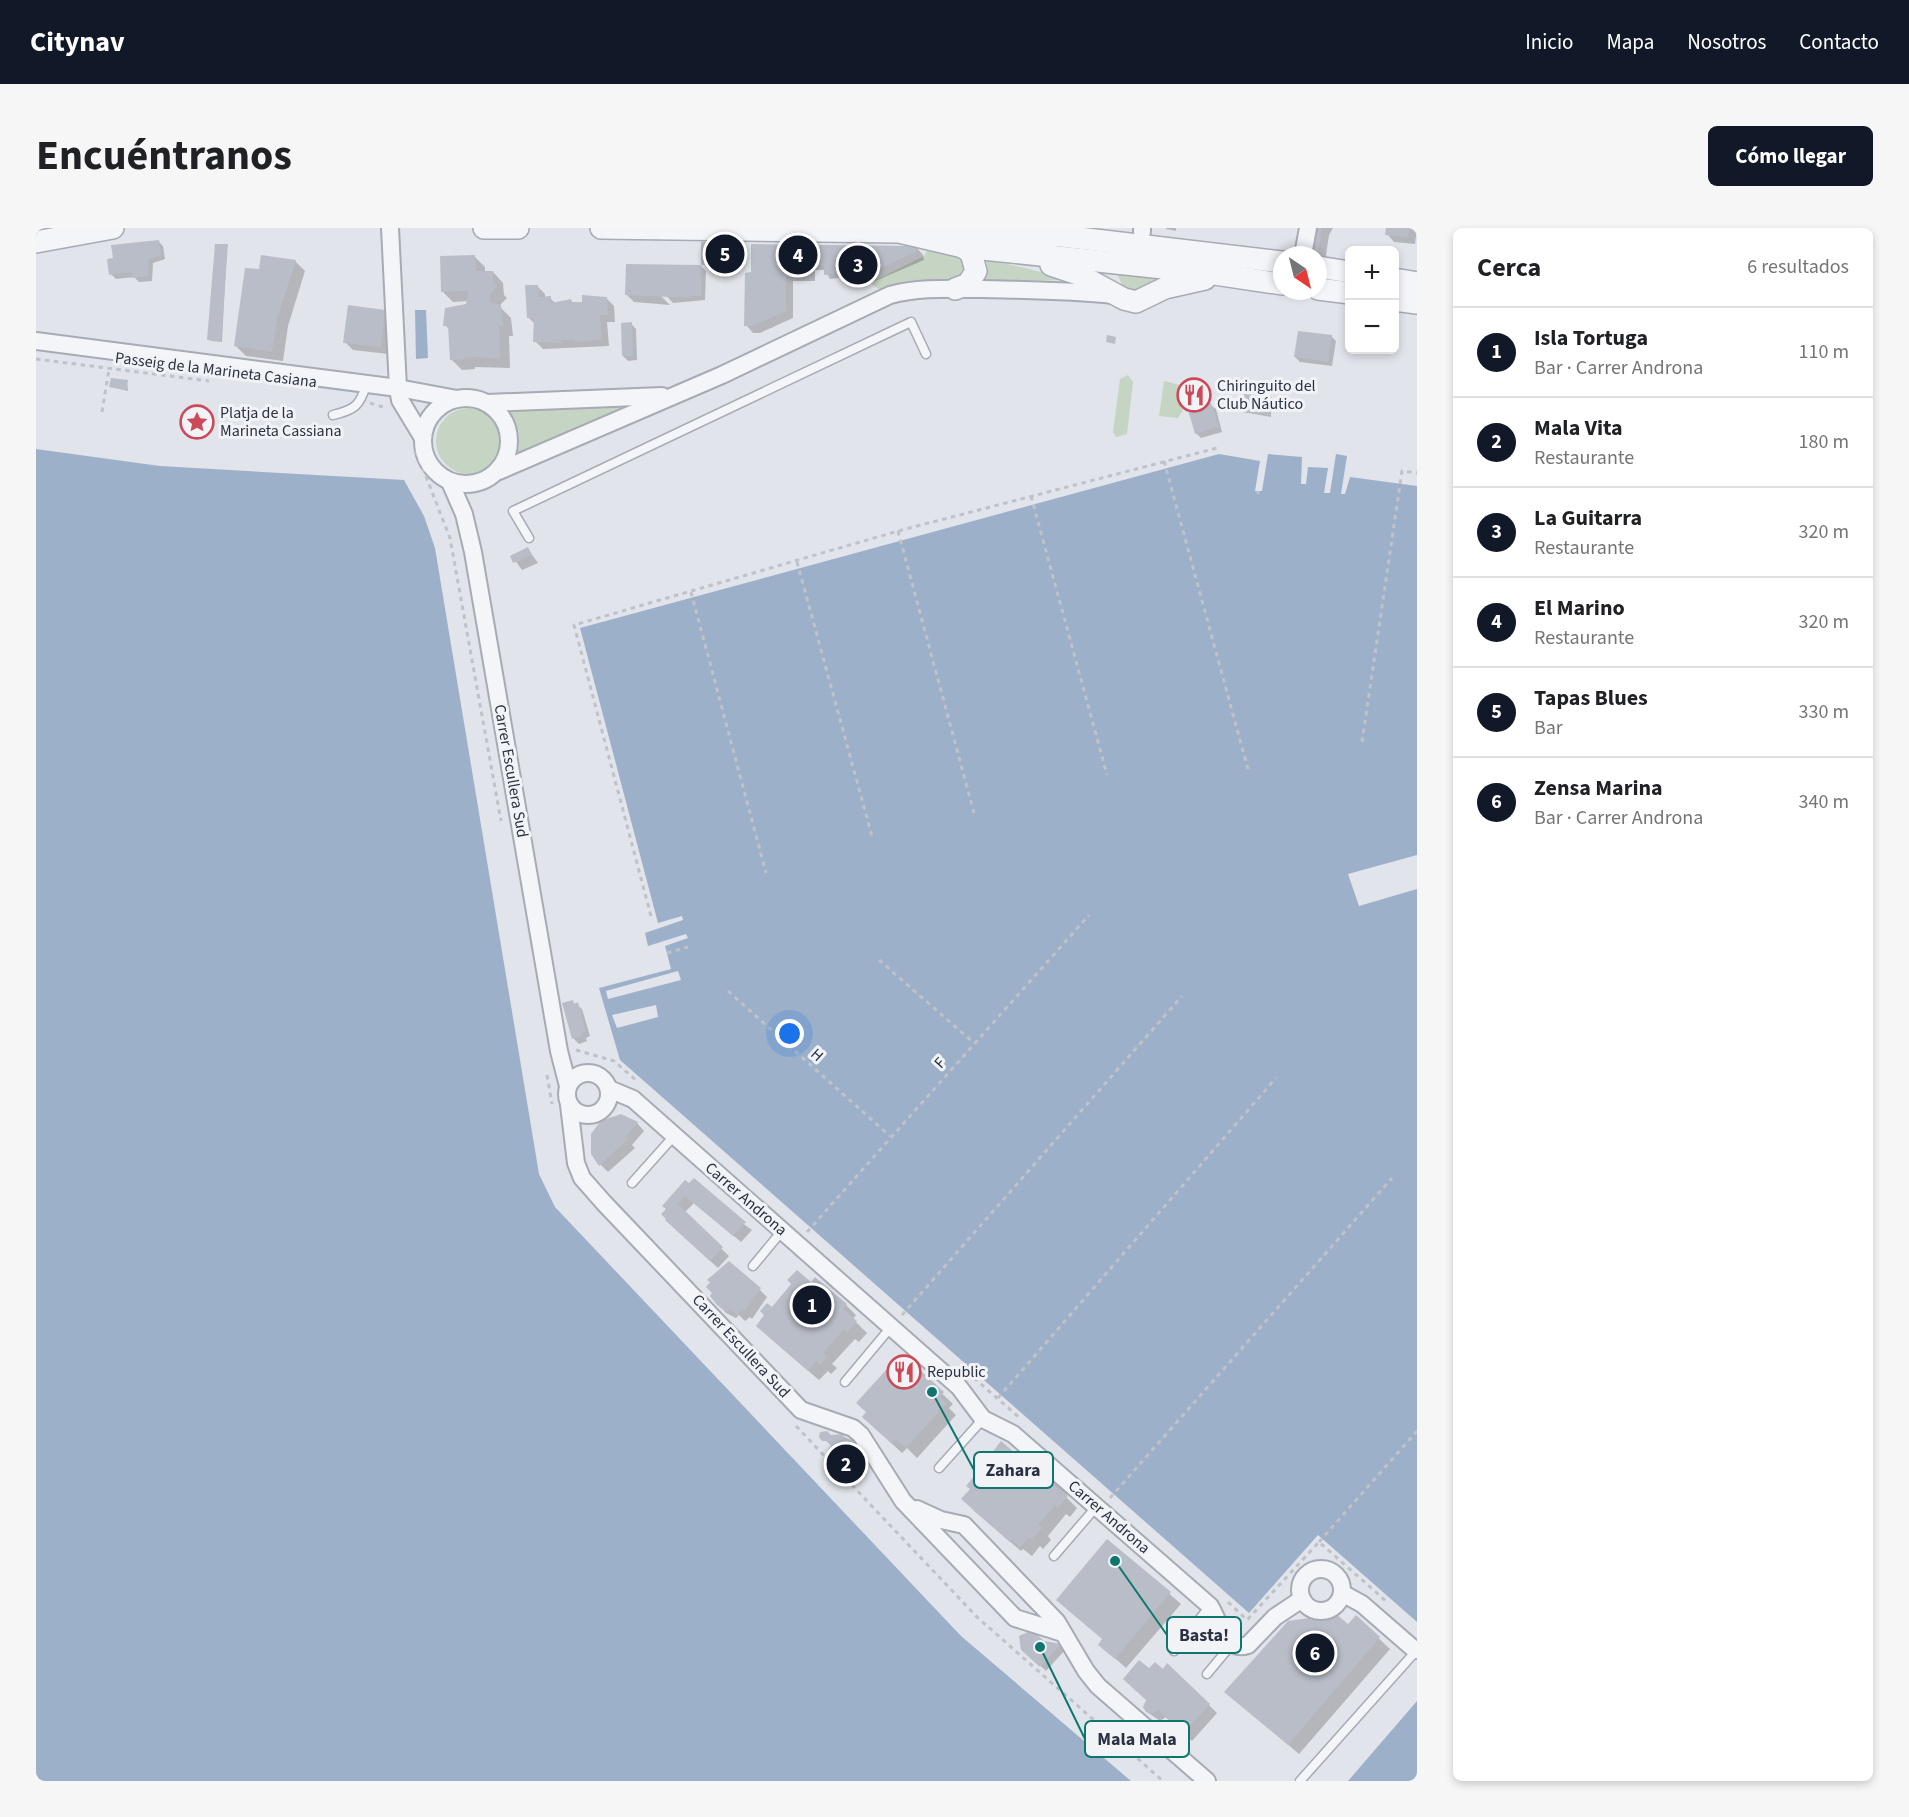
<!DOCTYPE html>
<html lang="es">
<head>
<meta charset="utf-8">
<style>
  body { margin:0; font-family:"Source Sans 3",sans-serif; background:#f6f6f6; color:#202124 }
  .controls { position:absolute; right:18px; top:18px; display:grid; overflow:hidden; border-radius:9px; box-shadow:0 3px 9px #0003 }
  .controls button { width:54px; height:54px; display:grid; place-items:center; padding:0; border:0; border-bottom:2px solid #e0e0e0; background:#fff; color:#202124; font:30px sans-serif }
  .compass { position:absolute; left:1237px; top:18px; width:54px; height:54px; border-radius:50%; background:#fff; box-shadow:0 3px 9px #0003; rotate:145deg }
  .you { position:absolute; left:754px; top:806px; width:21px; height:21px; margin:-15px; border:4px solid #fff; border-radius:50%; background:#1a73e8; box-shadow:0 0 0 9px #1a73e833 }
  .badge { display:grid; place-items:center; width:39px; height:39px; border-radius:50%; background:#111827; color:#fff; font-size:20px; font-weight:700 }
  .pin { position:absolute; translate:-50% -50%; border:3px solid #fff; box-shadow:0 2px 6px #0006 }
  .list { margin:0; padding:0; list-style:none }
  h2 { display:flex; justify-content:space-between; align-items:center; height:78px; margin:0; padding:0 24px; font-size:26px }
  h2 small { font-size:20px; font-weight:400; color:#757577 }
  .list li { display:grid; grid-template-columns:39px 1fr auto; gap:18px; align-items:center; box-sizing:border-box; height:90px; padding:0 24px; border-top:2px solid #e0e0e0 }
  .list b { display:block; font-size:22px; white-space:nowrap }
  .list p { margin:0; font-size:20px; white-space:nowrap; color:#757577 }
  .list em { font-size:20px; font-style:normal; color:#757577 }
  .map { position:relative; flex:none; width:1381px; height:1553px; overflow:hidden; border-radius:9px }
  header { display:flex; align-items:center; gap:36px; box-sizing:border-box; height:84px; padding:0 30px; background:#111827; color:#fff }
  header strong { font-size:28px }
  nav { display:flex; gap:33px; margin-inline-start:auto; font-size:21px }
  .intro { display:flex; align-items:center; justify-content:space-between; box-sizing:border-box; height:144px; padding:0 36px }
  h1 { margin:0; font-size:42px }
  .button { padding:15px 27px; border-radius:9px; background:#111827; color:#fff; font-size:21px; font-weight:700 }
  main { display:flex; gap:36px; padding:0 36px }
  aside { flex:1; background:#fff; border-radius:9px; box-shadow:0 3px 9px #0003 }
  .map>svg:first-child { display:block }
  .green { fill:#c6d4c3 }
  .water { fill:#9db0c9 }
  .pier { fill:#e1e4ea }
  .shadow { fill:#0003 }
  .building { fill:#b9bdc7 }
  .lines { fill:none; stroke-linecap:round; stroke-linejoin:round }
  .service-casing { stroke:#a6abb4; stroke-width:11 }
  .minor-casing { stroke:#a6abb4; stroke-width:20 }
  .tertiary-casing { stroke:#a6abb4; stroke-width:24 }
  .path { stroke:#bfc2c8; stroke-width:3; stroke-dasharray:4.5 4.5; stroke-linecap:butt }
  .service { stroke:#f4f5f8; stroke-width:8 }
  .minor { stroke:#f4f5f8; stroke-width:16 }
  .tertiary { stroke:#f4f5f8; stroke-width:21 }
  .labels { text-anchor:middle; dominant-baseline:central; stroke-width:6; stroke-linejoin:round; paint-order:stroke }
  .street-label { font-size:16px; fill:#2a3141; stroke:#f1f3f7 }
  .poi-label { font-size:16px; fill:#2a3141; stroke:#f1f3f7; text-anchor:start }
  .leader { fill:none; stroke:#0f766e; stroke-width:2 }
  .callout-dot { fill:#0f766e; stroke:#f1f3f7; stroke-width:2 }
  .callout { fill:#f1f3f7; stroke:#0f766e; stroke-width:2 }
  .callout-label { font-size:18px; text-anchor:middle; font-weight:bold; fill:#2a3141 }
</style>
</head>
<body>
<header>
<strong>Citynav</strong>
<nav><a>Inicio</a><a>Mapa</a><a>Nosotros</a><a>Contacto</a></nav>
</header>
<div class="intro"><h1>Encuéntranos</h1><a class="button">Cómo llegar</a></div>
<main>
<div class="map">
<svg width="1381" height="1553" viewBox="0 0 1381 1553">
  <rect width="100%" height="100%" fill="#e1e4ea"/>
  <g class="green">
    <polygon points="893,19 932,27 936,35 926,52 884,53 844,62 834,55 888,28"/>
    <polygon points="950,31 1039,52 948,53 952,42"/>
    <polygon points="1084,43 1121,48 1122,53 1105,67 1088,60 1082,48"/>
    <polygon points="1092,147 1097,154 1091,206 1080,209 1077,204 1084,151"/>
    <polygon points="1128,153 1148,158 1151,175 1142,190 1123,188"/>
    <polygon points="589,178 482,225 483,204 472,181"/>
    <circle cx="433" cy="213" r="33"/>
  </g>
  <g class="water">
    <polygon points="379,82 390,82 392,130 380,131"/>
    <polygon points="0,221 124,238 368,252 388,288 399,320 503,946 519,979 925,1408 1095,1553 0,1553"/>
    <polygon points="1183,226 1224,233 1219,263 1226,263 1232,226 1266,229 1265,256 1270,256 1272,239 1292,240 1288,265 1294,265 1300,226 1311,228 1305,266 1309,266 1314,249 1381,258 1381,627 1312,646 1323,678 1381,661 1381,1394 1282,1307 1213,1385 584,832 563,760 635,741 629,718 652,710 650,706 612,718 609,705 647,692 646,688 622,695 544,400"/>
    <polygon points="1381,1473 1381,1553 1312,1553"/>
  </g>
  <g class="pier">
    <polygon points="642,743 645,752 572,771 570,763"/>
    <polygon points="620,777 622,789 581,800 576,787"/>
  </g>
  <g class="shadow">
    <polygon points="1140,0 1140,3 1130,1 1130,0"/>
    <polygon points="1276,0 1297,0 1293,7 1289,34 1282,32 1282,27 1275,27"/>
    <polygon points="1351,0 1381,0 1379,16 1358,14 1351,6"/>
    <polygon points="122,13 127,18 129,31 117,35 116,53 103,54 98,49 80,51 75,46"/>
    <polygon points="701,16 706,21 705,42 682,41 667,36"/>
    <polygon points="191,17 186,114 175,113 173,111"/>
    <polygon points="880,19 887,27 888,32 837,54 834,50 815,51 810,46 810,49 794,51 789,42 779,42 779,53 757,53 757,90 724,105 717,105 710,97 710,46"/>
    <polygon points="438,28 449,39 449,44 457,44 467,55 468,67 471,70 463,78 475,90 477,108 473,108 474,140 439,139 439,141 426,142 415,131 414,102 409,97 431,77 432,73 417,74 407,64"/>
    <polygon points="259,33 269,43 252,98 247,133 210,128 200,118 224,42"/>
    <polygon points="665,38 670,43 669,72 637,75 626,63 623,66 634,77 598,74 591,67"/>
    <polygon points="501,58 509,66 509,70 514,70 520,76 535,73 538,76 570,70 578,78 579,94 571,94 573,118 507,121 499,113 499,96 492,89"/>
    <polygon points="348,83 356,91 352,126 317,122 309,114"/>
    <polygon points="595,96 600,101 601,132 592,133 587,128"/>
    <polygon points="1295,108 1300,113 1296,138 1264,134 1259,129"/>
    <polygon points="91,153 92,163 75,159"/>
    <polygon points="1166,158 1171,163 1174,177 1180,181 1186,204 1165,210 1160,205 1159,181 1153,174"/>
    <polygon points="1235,171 1235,189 1207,184"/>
    <polygon points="492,321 502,335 486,342 476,328"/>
    <polygon points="536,774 546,781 554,808 550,810 551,813 543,816 538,811 528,776"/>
    <polygon points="585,888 601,895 608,903 596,917 599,920 572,944 559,931 555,918 556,906 561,898 573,890"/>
    <polygon points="649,954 716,1002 705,1014 658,975 648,985 693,1028 682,1040 638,1000 632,981"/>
    <polygon points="775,1056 810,1077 820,1087 817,1091 831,1105 823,1114 819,1111 796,1136 801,1140 795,1146 792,1143 783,1152 732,1108 736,1081"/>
    <polygon points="723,1061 731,1069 716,1091 714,1089 709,1093 703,1087 700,1090 690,1085 682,1076 678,1065"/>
    <polygon points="872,1133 917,1176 913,1180 920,1187 881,1230 871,1220 866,1225 838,1199"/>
    <polygon points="784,1208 806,1208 817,1213 822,1218 815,1228 831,1246 822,1254 793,1223 796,1218"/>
    <polygon points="983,1222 1033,1264 1029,1268 1041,1280 1034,1289 1030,1286 1012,1308 1015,1312 1007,1321 1004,1318 996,1328 987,1321 985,1323 937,1282 942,1252"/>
    <polygon points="1072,1313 1145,1376 1090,1440 1064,1417 1068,1412"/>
    <polygon points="1320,1389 1354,1421 1263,1526 1190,1464 1312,1398"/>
    <polygon points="1007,1415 1024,1418 1029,1422 1010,1443 987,1421"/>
    <polygon points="1132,1437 1181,1485 1156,1513 1130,1489 1124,1493 1111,1484 1114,1442 1127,1443"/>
  </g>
  <g class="building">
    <polygon points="1275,0 1286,0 1282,27 1271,25"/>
    <polygon points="1350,0 1373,0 1372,9 1349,7"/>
    <polygon points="123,12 125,27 113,31 112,48 96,50 96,44 73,47 71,31 77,30 75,17"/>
    <rect x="665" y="14" width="36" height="23"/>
    <polygon points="179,16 192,16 185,113 171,112"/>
    <polygon points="715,16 880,18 880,24 829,47 828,43 788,47 788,38 775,38 774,49 750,49 750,83 716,98 708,98 709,45 715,44"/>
    <polygon points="225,27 260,32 242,87 236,124 198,118 209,40 223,41"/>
    <polygon points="439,27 440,43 457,43 458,55 461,58 454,67 454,74 465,77 467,98 463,98 464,130 429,129 429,131 414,132 412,98 407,98 409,80 430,76 432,63 405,64 404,28"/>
    <polygon points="590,36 665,37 665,68 655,68 655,70 589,67"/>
    <polygon points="489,57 502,57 503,69 515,68 515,75 535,71 536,74 546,74 546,67 571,69 572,87 564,87 566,111 539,114 538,112 525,112 525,115 497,114 498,90 491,90"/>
    <polygon points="312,77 349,82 345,119 307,115"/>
    <polygon points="596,94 597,128 586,128 585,95"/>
    <polygon points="1262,103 1296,107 1292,134 1258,129"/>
    <polygon points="1071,107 1080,109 1079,116 1070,114"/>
    <polygon points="75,150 92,152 90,162 73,159"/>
    <polygon points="1166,157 1170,171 1151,175 1148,158"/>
    <polygon points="1208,166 1236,169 1234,187 1206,184"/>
    <polygon points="1175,175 1183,199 1159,206 1152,182"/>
    <polygon points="492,319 496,327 477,335 474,328"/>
    <polygon points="537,772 538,776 542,774 550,804 546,805 547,808 536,811 526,775"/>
    <polygon points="585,886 602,894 589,909 592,911 563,938 555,926 555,906 565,893"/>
    <polygon points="658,950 710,994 697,1008 649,968 642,976 687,1019 674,1033 629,992 630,991 625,986 630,981 626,978 649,952 653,955"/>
    <polygon points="693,1033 725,1060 708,1084 705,1082 701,1087 694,1081 691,1084 681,1077 674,1068 676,1065 670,1059 674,1054 671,1052"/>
    <polygon points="761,1042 775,1054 779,1049 811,1076 807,1081 821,1093 811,1105 808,1101 787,1125 791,1129 784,1137 780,1133 772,1143 720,1098 728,1087 724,1083 731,1075 736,1079 755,1056 751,1052"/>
    <polygon points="861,1130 867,1136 872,1131 908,1164 904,1169 911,1175 870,1220 859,1211 855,1215 826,1189 830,1184 820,1175"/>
    <polygon points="791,1203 795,1207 807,1206 808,1211 818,1212 811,1222 828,1240 816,1250 791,1224 795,1217 792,1213 786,1213 783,1209 784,1204"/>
    <polygon points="965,1213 979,1225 983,1219 1023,1252 1019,1258 1032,1268 1022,1280 1019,1277 1002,1297 1006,1300 996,1311 993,1309 984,1319 976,1312 974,1314 925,1271 934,1261 930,1258 939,1247 942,1250 959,1229 955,1226"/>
    <polygon points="1071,1311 1135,1364 1079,1431 1062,1417 1066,1411 1020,1372"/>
    <polygon points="1300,1386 1312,1396 1320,1387 1344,1409 1252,1517 1188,1464 1252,1393"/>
    <polygon points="996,1402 1008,1413 1025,1416 1004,1439 985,1422 983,1408"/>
    <polygon points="1103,1432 1113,1440 1119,1434 1127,1441 1131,1435 1174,1476 1147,1506 1122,1482 1116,1486 1110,1484 1107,1479 1110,1472 1087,1451"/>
  </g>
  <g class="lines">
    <defs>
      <g id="service">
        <path d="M297,187C318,182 324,178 330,157"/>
        <polyline points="493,310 477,283 875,94 890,126"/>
        <polyline points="596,955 638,908"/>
        <polyline points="717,1038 746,1003"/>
        <polyline points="809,1154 855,1099"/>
        <polyline points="903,1240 947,1191"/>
        <polyline points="1018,1328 1061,1278"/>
        <polyline points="1138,1423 1174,1378"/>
        <polyline points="1171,1446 1196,1416"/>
        <polyline points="1264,1553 1381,1422"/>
      </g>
      <g id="minor">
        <polyline points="354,0 362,160 364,172 387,210"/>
        <polyline points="1106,4 1106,0"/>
        <polyline points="1267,27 1272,0"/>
        <polyline points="0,113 362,160 421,171"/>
        <circle cx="430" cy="213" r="43"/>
        <polyline points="451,175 626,168"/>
        <path d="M463,243L686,147L854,67C884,59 915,61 947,61C991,62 1033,62 1077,67"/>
        <polyline points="414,254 428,286 437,324 523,823 532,858"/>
        <circle cx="552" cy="866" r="21"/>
        <path d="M573,861L597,871L923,1159L947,1191L977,1206L1174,1378C1183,1392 1189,1425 1212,1417L1239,1389L1266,1371"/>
        <polyline points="533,877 540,935 546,950 568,975 765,1182 817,1200 825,1207 867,1273 979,1390 1027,1405"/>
        <polyline points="881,1281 905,1292 928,1297 1021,1394 1050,1443 1062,1458 1171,1553"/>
        <circle cx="1285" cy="1362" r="21"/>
        <polyline points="1306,1365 1326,1376 1379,1422"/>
      </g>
      <g id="tertiary">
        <polyline points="448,0 482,0"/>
        <polyline points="565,0 863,4 927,19 1165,44 1246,56"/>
        <polyline points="895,3 1026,8 1246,34"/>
        <polyline points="0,14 77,0"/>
        <polyline points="1015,37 1042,46 1088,71 1100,74 1129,60 1169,51"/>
        <polyline points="1282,39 1314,44"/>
        <polyline points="1358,51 1381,55"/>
        <polyline points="919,61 932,56 940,43 935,25 927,19"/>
        <polyline points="1282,61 1314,65"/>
        <polyline points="1358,72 1381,75"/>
      </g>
    </defs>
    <use href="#service" class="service-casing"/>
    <use href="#minor" class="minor-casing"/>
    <use href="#tertiary" class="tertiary-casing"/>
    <g class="path">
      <polyline points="0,131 173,153"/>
      <polyline points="334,175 350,180"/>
      <polyline points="66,184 73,141"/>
      <polyline points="380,223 414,310 465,593"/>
      <polyline points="1128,233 1213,545"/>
      <polyline points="1222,266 1222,263"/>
      <polyline points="995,268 1071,547"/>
      <polyline points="862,303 938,585"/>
      <polyline points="761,334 837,612"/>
      <polyline points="655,364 730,645"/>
      <polyline points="1326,514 1366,243 1381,245"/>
      <polyline points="615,688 538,397 862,303 1181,220"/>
      <polyline points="631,725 652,719"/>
      <polyline points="843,732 938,815"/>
      <polyline points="692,763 854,908"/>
      <polyline points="540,822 578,833 602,854"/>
      <polyline points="511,847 516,876"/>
      <polyline points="771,1004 1053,687"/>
      <polyline points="866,1087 1146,768"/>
      <polyline points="938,1150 985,1191"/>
      <polyline points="962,1170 1240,850"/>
      <polyline points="760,1198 941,1389 1127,1553"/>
      <polyline points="1074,1270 1356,950"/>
      <polyline points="1283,1314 1381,1203"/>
      <polyline points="1192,1374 1211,1392 1283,1314 1350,1373"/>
    </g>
    <use href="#service" class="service"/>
    <use href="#minor" class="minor"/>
    <use href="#tertiary" class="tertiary"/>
  </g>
  <defs>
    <symbol id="restaurant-ring" viewBox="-11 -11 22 22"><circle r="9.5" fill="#f1f3f7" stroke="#cc4957" stroke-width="1.5"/><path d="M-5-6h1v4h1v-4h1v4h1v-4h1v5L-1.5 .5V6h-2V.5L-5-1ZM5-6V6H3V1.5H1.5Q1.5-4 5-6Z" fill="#cc4957"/></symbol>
    <symbol id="sight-ring" viewBox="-11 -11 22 22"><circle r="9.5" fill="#f1f3f7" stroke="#cc4957" stroke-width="1.5"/><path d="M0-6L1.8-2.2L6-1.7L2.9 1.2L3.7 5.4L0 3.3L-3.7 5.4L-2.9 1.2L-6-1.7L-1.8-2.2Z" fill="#cc4957"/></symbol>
  </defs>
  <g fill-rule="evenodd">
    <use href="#restaurant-ring" x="1139" y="148" width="38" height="38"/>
    <use href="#sight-ring" x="142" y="175" width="38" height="38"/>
    <use href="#restaurant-ring" x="849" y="1125" width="38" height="38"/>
  </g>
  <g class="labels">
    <g class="street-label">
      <text transform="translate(180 142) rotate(7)">Passeig de la Marineta Casiana</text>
      <text transform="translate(475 543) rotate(80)">Carrer Escullera Sud</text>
      <text transform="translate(781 827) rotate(42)">H</text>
      <text transform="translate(904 835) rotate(-48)">F</text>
      <text transform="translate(710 971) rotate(41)">Carrer Androna</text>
      <text transform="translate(705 1118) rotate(47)">Carrer Escullera Sud</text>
      <text transform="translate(1073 1289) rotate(41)">Carrer Androna</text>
    </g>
    <g class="poi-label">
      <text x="1181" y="158">Chiringuito del<tspan x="1181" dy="18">Club Náutico</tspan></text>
      <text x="184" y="185">Platja de la<tspan x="184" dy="18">Marineta Cassiana</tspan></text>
      <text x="891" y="1144">Republic</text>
    </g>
  </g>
  <path class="leader" d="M896 1164L938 1242M1079 1333L1131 1407M1004 1419L1049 1511"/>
  <g class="callout-dot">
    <circle cx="896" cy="1164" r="6"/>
    <circle cx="1079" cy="1333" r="6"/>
    <circle cx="1004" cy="1419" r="6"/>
  </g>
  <g class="callout">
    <rect x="938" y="1224" width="79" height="36" rx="6"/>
    <rect x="1131" y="1389" width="74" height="36" rx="6"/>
    <rect x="1049" y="1493" width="104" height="36" rx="6"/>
  </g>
  <g class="callout-label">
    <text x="977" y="1248">Zahara</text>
    <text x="1168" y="1413">Basta!</text>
    <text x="1101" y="1517">Mala Mala</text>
  </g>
</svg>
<div class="controls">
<button>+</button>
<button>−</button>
</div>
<svg class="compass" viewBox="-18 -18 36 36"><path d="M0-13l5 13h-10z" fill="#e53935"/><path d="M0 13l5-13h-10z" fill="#757577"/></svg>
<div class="you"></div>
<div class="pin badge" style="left:776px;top:1077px">1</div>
<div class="pin badge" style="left:810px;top:1236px">2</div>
<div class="pin badge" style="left:822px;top:37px">3</div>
<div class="pin badge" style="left:762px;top:27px">4</div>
<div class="pin badge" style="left:689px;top:26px">5</div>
<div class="pin badge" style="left:1279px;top:1425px">6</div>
</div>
<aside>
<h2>Cerca<small>6 resultados</small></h2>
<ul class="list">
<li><span class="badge">1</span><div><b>Isla Tortuga</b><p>Bar · Carrer Androna</p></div><em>110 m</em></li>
<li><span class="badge">2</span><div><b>Mala Vita</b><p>Restaurante</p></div><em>180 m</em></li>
<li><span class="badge">3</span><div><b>La Guitarra</b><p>Restaurante</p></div><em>320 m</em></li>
<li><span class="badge">4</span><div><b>El Marino</b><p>Restaurante</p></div><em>320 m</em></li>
<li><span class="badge">5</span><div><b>Tapas Blues</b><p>Bar</p></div><em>330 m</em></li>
<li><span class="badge">6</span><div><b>Zensa Marina</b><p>Bar · Carrer Androna</p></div><em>340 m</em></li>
</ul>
</aside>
</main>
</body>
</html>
